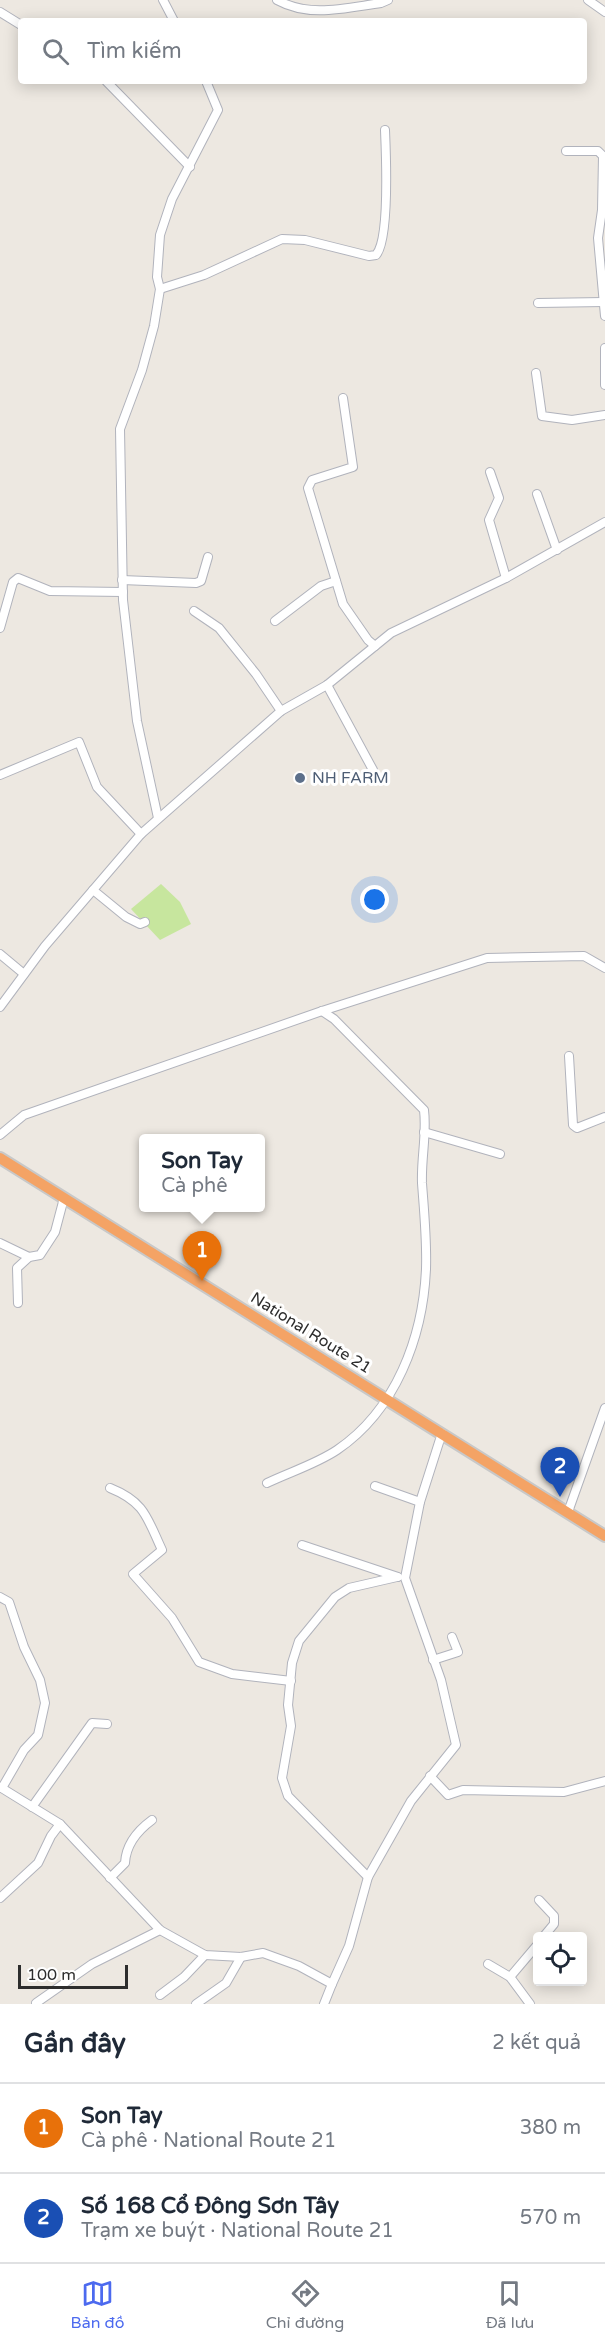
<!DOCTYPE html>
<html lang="vi">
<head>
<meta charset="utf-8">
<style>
  body { margin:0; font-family:"Varela Round",sans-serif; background:#f2f2f3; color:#1f2937 }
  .controls { position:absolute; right:18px; bottom:18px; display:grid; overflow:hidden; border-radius:6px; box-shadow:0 3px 15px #0003 }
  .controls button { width:54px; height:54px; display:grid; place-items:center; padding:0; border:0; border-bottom:2px solid #e0e1e3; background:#fff; color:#1f2937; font:30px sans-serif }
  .scale { position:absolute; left:18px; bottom:15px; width:110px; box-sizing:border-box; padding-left:6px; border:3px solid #2d2d2d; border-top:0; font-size:16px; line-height:21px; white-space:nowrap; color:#2d2d2d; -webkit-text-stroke:4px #fff; paint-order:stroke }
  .you { position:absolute; left:375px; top:900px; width:21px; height:21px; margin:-15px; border:4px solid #fff; border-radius:50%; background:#1a73e8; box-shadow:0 0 0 9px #1a73e833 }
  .badge { display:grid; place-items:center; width:39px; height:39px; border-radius:50%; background:#4c6aef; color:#fff; font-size:20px; font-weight:700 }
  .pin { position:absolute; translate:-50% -50px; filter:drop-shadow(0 2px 3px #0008) }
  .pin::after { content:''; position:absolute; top:32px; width:21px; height:18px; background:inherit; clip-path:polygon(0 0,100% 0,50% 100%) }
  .popup { position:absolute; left:139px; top:1134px; width:126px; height:78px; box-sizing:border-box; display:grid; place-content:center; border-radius:6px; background:#fff; filter:drop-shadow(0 2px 4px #0005); font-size:20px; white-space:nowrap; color:#747a83 }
  .popup b { font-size:22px; color:#1f2937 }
  .popup::after { content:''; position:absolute; left:50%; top:100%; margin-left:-12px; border:12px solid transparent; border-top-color:#fff }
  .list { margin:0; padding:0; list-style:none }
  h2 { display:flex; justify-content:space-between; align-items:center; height:78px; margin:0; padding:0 24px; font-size:26px }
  h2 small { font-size:20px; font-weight:400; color:#747a83 }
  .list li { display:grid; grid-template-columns:39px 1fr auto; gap:18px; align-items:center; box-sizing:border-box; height:90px; padding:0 24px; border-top:2px solid #e0e1e3 }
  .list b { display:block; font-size:22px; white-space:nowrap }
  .list p { margin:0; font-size:20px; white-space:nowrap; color:#747a83 }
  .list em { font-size:20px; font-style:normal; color:#747a83 }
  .icon { flex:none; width:33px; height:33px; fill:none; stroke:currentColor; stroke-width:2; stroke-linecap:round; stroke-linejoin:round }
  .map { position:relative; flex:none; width:605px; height:2004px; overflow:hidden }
  .search { position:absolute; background:#fff; box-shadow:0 3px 15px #0003; left:18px; right:18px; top:18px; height:66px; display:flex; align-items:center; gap:15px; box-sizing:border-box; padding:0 21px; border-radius:6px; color:#747a83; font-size:22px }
  .sheet { height:258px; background:#fff }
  nav { display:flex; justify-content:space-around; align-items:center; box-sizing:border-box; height:84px; border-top:2px solid #e0e1e3; background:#fff; font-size:16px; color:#747a83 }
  nav a { display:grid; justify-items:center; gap:3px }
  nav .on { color:#4c6aef }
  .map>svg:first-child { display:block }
  .pitch { fill:#c7e69e }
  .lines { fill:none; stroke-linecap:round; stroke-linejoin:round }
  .minor-casing { stroke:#b1b3bc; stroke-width:10 }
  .highway-casing { stroke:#c8c8c8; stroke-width:14 }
  .minor { stroke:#fff; stroke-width:8 }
  .highway { stroke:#f4a365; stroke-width:10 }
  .service-dot { fill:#5c6f8a; stroke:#fff; stroke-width:2 }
  .labels { text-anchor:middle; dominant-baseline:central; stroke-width:6; stroke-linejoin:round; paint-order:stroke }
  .service-label { font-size:16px; fill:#4e5e75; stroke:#fff; text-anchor:start }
  .street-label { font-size:16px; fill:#2d2d2d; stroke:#fff }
</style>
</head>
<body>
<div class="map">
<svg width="605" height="2004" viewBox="0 0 605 2004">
  <rect width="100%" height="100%" fill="#ede8e1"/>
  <polygon class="pitch" points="161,884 180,902 191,924 160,940 131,909"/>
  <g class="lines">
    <defs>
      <g id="minor">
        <polyline points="163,0 174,21"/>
        <path d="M277,0C310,18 345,8 381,3L388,0"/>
        <polyline points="588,0 605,12"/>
        <polyline points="0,12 21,25"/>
        <polyline points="106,81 190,167"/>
        <polyline points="566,151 598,151 603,156 602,210 598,238 605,316"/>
        <path d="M160,289L204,275L282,239L305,240L369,256L376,255C390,239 386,154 385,130"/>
        <polyline points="538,303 604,302"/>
        <polyline points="605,348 605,385"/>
        <polyline points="536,373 542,416 572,420 605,415"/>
        <polyline points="343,398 353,467 312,480 308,488 343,604 368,640 375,646"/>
        <polyline points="490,472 499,498 489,520 506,578"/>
        <polyline points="537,494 557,550"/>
        <polyline points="122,580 196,583 201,581 208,557"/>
        <polyline points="194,611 219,628 256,674 281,711"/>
        <polyline points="275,621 321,586 336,581"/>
        <polyline points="0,628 13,582 18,578 50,591 123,592"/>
        <polyline points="327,685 373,770"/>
        <polyline points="0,775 79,742 97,787 141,834"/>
        <polyline points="158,818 137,721 123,600 120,429 142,370 154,326 160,289 157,277 160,235 172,199 218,110 206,81"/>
        <polyline points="93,890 126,917 140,924 145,922"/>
        <polyline points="0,954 24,974"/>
        <polyline points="0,1007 45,946 141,834 281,711 327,685 391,633 506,578 605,522"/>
        <polyline points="569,1056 573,1125 577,1128 605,1117"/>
        <polyline points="424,1132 500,1154"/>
        <polyline points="0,1135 24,1115 322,1011 487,958 584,956 605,968"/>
        <polyline points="0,1243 29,1257"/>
        <polyline points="18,1303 17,1268 29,1257 40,1255 55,1232 64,1198"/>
        <path d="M267,1483C290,1472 316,1464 337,1450C396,1410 423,1337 426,1269C427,1240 424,1211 422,1183C421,1158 427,1134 424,1110L334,1019L322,1011"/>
        <polyline points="375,1486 420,1502"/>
        <path d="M110,1488C145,1502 147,1518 162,1550L133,1574L172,1618L199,1662L232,1674L291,1681"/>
        <polyline points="568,1512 605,1408"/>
        <polyline points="302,1545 398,1577"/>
        <polyline points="0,1597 9,1602 24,1647 40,1680 45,1703 38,1735 24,1750 2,1788"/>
        <polyline points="433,1660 458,1652 452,1637"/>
        <polyline points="430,1776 448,1795 463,1790 564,1792 605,1781"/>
        <polyline points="0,1787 60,1824 160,1930 205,1955 241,1957 263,1953 299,1966 332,1984 324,2004"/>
        <polyline points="32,1807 92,1723 107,1724"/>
        <polyline points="368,1877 288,1796 282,1778 291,1726 288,1705 292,1663 299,1641 335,1597 349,1588 397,1577"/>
        <path d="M110,1878L125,1863C126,1844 137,1831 152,1820"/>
        <polyline points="0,1898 38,1863 51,1836 60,1824"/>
        <polyline points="539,1900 554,1916 554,1924 544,1936"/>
        <polyline points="488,1964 510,1977 530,2004"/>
        <polyline points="510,1977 538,1944"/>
        <polyline points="332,1984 349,1946 368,1877 411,1801 456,1745 441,1680 405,1578 420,1502 442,1433"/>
        <polyline points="160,1995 184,1977 205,1955"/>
        <polyline points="36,2003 92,1964 160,1930"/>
        <polyline points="196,2004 226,1983 241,1957"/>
      </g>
      <polyline id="highway" points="0,1158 605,1536"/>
    </defs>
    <use href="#minor" class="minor-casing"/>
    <use href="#highway" class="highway-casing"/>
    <use href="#minor" class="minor"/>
    <use href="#highway" class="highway"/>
  </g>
  <circle class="service-dot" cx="300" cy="778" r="6"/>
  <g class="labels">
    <g class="service-label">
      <text x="312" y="778">NH FARM</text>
    </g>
    <g class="street-label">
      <text transform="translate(311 1333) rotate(32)">National Route 21</text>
    </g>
  </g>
</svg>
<div class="controls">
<button><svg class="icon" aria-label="locate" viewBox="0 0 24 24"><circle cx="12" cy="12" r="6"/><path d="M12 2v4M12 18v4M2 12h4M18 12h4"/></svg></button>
</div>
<div class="scale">100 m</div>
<div class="you"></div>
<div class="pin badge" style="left:202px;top:1281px;background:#e8710a">1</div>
<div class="popup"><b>Son Tay</b>Cà phê</div>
<div class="pin badge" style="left:560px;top:1497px;background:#1a4fb4">2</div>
<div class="search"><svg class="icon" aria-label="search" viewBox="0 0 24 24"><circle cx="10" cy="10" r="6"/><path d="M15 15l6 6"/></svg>Tìm kiếm</div>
</div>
<section class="sheet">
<h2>Gần đây<small>2 kết quả</small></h2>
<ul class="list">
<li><span class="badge" style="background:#e8710a">1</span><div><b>Son Tay</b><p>Cà phê · National Route 21</p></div><em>380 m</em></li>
<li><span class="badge" style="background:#1a4fb4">2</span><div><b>Số 168 Cổ Đông Sơn Tây</b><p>Trạm xe buýt · National Route 21</p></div><em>570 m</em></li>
</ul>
</section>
<nav>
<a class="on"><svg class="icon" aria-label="map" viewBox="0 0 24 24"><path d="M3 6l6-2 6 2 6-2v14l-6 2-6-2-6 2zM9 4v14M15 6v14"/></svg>Bản đồ</a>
<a><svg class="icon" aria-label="directions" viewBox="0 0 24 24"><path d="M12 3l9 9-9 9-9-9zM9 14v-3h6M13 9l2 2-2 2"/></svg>Chỉ đường</a>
<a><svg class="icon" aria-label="saved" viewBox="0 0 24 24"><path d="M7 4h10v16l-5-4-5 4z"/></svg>Đã lưu</a>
</nav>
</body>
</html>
